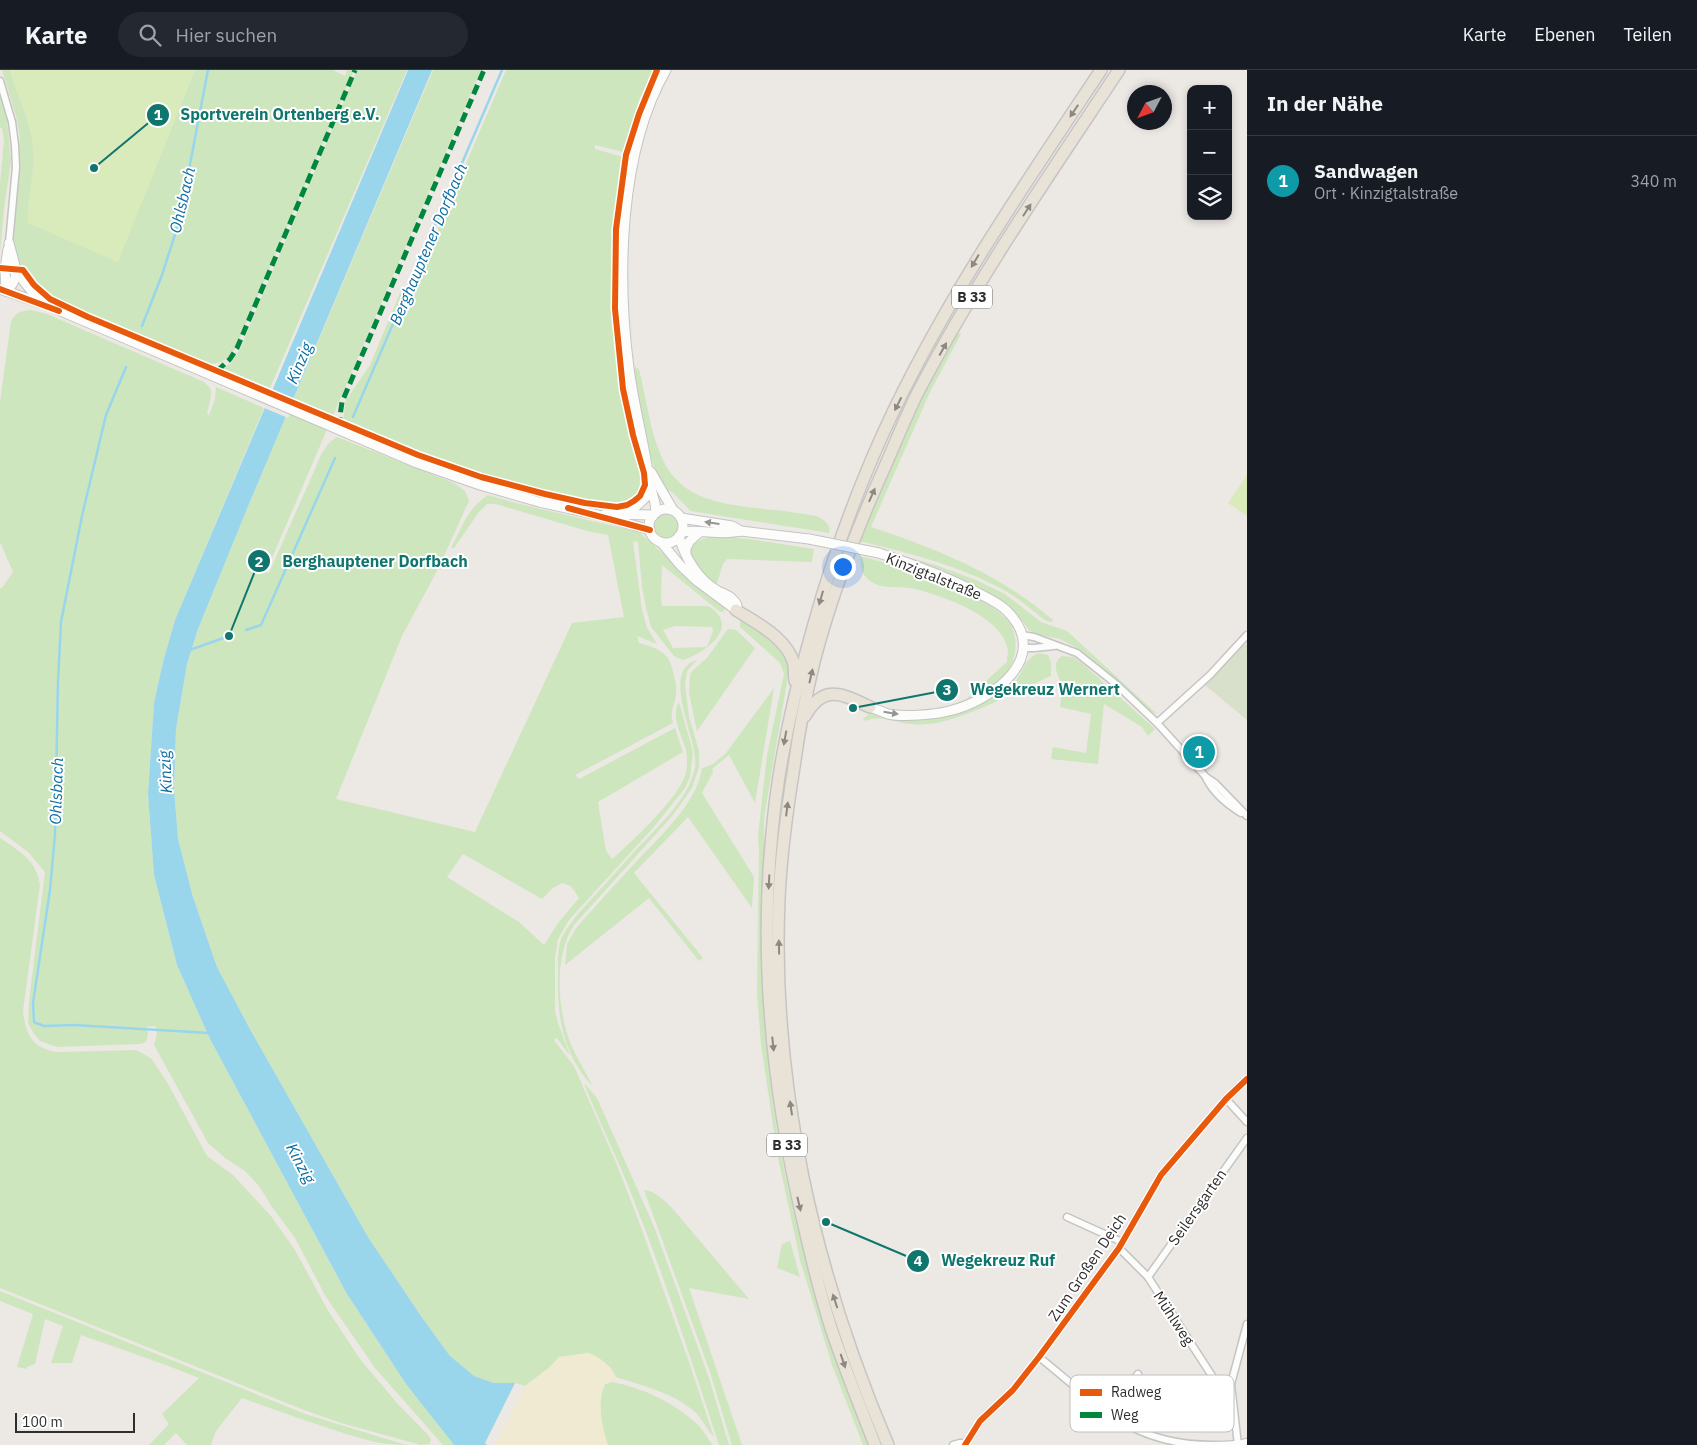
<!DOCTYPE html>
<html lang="de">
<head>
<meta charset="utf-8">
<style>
  body { margin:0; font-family:"IBM Plex Sans",sans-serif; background:#242831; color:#f1f3f6 }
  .controls { position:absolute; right:15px; top:15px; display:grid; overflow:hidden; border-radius:10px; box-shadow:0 2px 8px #0003 }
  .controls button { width:45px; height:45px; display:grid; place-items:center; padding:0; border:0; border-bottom:1px solid #363941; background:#171b24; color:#f1f3f6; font:25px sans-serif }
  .compass { position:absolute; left:1127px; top:15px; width:45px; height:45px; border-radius:50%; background:#171b24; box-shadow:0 2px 8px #0003; rotate:229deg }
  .scale { position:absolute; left:15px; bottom:12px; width:120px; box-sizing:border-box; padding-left:5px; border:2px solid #2e2e2e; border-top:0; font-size:14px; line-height:18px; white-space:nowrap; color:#2e2e2e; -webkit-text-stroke:4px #fff; paint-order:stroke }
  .you { position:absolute; left:842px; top:496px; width:18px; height:18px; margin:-12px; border:4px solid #fff; border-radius:50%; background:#1a73e8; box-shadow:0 0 0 8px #1a73e833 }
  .badge { display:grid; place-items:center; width:32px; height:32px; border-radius:50%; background:#2563eb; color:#fff; font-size:16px; font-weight:700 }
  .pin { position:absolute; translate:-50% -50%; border:2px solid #fff; box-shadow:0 1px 5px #0006 }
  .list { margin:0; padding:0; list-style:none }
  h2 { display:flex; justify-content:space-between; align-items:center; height:65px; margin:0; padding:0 20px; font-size:21px }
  h2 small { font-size:16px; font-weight:400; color:#9ea1a6 }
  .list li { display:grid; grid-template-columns:32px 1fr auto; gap:15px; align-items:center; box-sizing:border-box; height:90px; padding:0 20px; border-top:1px solid #363941 }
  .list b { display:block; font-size:19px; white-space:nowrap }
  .list p { margin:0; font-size:16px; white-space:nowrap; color:#9ea1a6 }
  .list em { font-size:16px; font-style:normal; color:#9ea1a6 }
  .icon { flex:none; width:28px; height:28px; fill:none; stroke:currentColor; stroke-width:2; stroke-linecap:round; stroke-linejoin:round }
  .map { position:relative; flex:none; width:1247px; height:1375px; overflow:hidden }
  header { display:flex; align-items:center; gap:30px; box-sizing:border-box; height:70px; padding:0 25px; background:#171b24; border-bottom:1px solid #363941 }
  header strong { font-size:24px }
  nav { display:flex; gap:28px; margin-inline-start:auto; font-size:18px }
  .search { width:350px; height:45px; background:#242831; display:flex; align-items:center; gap:12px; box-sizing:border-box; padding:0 18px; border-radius:28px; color:#9ea1a6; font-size:19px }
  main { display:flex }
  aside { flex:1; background:#171b24 }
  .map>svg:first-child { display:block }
  .green { fill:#cee6be; fill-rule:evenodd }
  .sand { fill:#f0ead3 }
  .cemetery { fill:#d8e0cc }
  .pitch { fill:#d9eabb }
  .water { fill:#99d6ec }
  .pier { fill:#ece8e4 }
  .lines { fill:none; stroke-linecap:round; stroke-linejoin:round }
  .stream { stroke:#99d6ec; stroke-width:2.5 }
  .minor-casing { stroke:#c5c4c5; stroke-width:9 }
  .tertiary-casing { stroke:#c5c4c5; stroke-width:11 }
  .trunk-casing { stroke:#c6c5c4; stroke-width:14 }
  .minor { stroke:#fcfcfb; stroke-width:6 }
  .tertiary { stroke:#fcfcfb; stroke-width:9 }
  .trunk { stroke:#e9e2d6; stroke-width:11 }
  .tertiary-bridge-casing { stroke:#c5c4c5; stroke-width:11; stroke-linecap:butt }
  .tertiary-bridge { stroke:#fcfcfb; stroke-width:9 }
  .quiet { stroke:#00873e; stroke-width:5; stroke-dasharray:10 5; stroke-linecap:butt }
  .cycleway-casing { stroke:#fff; stroke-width:9 }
  .cycleway { stroke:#e8590c; stroke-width:6 }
  .oneway { fill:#8c8882 }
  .oneway2 { fill:#959594 }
  .labels { text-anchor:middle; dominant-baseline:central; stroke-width:4; stroke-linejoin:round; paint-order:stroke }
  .shield { fill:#fff; stroke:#6d6d6d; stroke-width:1 }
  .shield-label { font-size:14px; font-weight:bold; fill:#2e2e2e }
  .street-label { font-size:15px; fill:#2e2e2e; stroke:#fff }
  .water-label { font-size:16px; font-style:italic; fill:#0d6fa3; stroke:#fff }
  .key { fill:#fff; stroke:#c0c0c0; stroke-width:1 }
  .key-label { font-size:14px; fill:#2e2e2e }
  .leader { fill:none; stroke:#0f766e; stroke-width:2 }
  .callout-dot { fill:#0f766e; stroke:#fff; stroke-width:2 }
  .mark-label { font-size:15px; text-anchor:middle; font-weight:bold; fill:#fff }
  .callout-label { font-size:16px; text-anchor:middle; font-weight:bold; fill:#0f766e; stroke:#fff; stroke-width:4; stroke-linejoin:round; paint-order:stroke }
</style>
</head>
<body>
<header>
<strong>Karte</strong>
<div class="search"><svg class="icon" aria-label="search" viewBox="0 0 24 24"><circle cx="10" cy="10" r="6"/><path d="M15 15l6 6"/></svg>Hier suchen</div>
<nav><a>Karte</a><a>Ebenen</a><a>Teilen</a></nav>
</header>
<main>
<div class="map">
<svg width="1247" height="1375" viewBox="0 0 1247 1375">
  <rect width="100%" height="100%" fill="#ece8e4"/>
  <g class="green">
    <path d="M2,0H10C16,22 28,44 32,67C36,91 31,117 28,141L117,192L195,0H333L345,6L347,0H354L237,275C230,288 222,295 206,294L58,230L36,213L25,198L23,196L19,197L14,181L13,169L20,67L16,46Z"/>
    <polygon points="357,0 407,0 270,318 223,298 230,294 240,279"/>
    <path d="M433,0H481L266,502L269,503L322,383L329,373L337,367L454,413L465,421L469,431L438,499L402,566L336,729L475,762L572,553L624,547L608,465L587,461L496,434H487L479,442L454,478H451C462,457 467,439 488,425L520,434L639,462L708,524L726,537L723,542L719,541L662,495L661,529L662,536H708C742,556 706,583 683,590L674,586L651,557L646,538L642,517L638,472L633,471L642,540L647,558L657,574L637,566L639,573C661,579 670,583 674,606C675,611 677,617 676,622C676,634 669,640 673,653L575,705L579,709L675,658L683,682L598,732L606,781L612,789C631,773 677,729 685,706C688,699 687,687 686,680C682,665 670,647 679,632L693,682L690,707L685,718L653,758L569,850L558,869L555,888V941L558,953L570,986L557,968L554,970L574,996L617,1095L641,1157L689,1292L714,1367C707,1360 703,1350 695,1342C674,1323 643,1316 616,1307L611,1299L589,1283L559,1287L550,1297L525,1316L515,1313H494L473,1306L450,1286L421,1246L368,1167L251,961L217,897L193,827L178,769L174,719L176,659L187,594L198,559L249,434ZM675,556L712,557L713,561L707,577L673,578L663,560ZM463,784L542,829L553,818L562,813L571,816L579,828L558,853L544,875L519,852L447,807Z"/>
    <path d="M506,0H654L640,28L623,82L595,75V79L623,87C617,124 611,161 611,198C611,267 623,336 640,403C640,416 640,429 625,434C612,439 593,432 580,430C501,415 428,387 354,357L344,353L343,350L346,330L370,295L400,223L409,227Z"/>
    <polygon points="0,24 7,50 11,91 4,139 0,182 0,113 4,71 2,58 0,58"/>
    <path d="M31,240L47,244L204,312L211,319V327L207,344L209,345L215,329L216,317L264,338L175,550L163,592L154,633L148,724L154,805L177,895L210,969L347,1224L406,1314L454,1375H443L375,1298L326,1227L295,1168L272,1137L259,1116L245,1101L225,1088L208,1073L154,975L157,963L155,956L147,957L148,965L146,972L140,974L57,977L40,971L34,964L28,953L29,931L45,802L28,782L0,761V518H2L13,502L0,472V332L11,251C16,242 22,241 31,240Z"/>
    <path d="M956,261L961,264L930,322L871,457C936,478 1001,505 1053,550L1052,552L1046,551C1031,540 1018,527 1002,519C957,495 907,482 858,471L909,353Z"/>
    <path d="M635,297L639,299C646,327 650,362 662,388C682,434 731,435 774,440C788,441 802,444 816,446C825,450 831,454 829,463L691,441L671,421L665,423C645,382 641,345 633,300Z"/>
    <circle cx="666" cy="456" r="12"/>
    <path d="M711,466L749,469L814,479L812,492L727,489L723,494L716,516C706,511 682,486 693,475C697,470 705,469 711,466Z"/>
    <polygon points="896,484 936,495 976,510 1005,524 1041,552 1067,561 1157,644 1150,641 1107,601 1079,579 1060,569 1036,564 1029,560 1011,537 999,528 944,501"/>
    <path d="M860,486C896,495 985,522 1008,551C1016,561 1017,576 1014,587C1009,610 985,623 965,630L1007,592C1007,588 1008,583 1008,580C1003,546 939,524 910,518C896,516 882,520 869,510C861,504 861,495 860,486Z"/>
    <path d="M740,547L779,573L790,594L765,742C763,756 765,770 764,783C760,869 763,955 774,1041C782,1100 798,1160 814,1218C829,1271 847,1324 869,1375H863L832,1295L800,1190L777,1083L761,974L757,924L759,779L758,766L767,685L784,604L780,593L740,557Z"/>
    <polygon points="730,559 736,560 755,578 697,661 689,623 690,606 692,601 707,588 727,560"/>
    <path d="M1039,583L1048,585L1051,592V606C1017,620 981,642 945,651C934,654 922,655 910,654C895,653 880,644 866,651L863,649L869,644C884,645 900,650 915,650C948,649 986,635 1012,614C1025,604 1021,590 1039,583Z"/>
    <path d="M1062,586L1073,587L1083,594L1155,659L1148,666L1142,657L1104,634L1098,694L1051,689L1053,677L1086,683L1091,644L1060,637C1060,632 1062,626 1062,620C1062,608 1048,595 1062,586Z"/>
    <path d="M697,590L687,601L685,614L689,647L699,681V697L692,718L673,745L574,855C554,886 557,938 570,972C576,987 586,1002 593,1017C563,984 557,949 558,905C558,892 557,879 562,867C566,859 572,852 577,845C596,824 615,803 633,783C656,758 688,731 695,698C700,671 658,601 697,590Z"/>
    <path d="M774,618L755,733L729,685L712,699L713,702L702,723L754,807L752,838L688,747L634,803L703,888L699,891L649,828L565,895L567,874L576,858C595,836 615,815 635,793C659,767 697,734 702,698L713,694L726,683Z"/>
    <path d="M0,768C19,781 37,790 40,815L23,941C26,965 32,978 57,982L136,980L151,988L167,1012L207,1086L233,1105L271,1146L295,1180L327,1239L360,1289L397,1333L429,1366L431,1370L429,1374L421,1375L341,1353L304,1340L0,1218Z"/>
    <path d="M584,1013L597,1028L655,1159L709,1308L729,1375H719C692,1292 665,1209 633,1128C618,1089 599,1052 584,1013Z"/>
    <path d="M644,1120C654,1120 665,1131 672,1138L749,1229L689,1218L742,1375H732L710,1302Z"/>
    <polygon points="790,1171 800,1207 777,1198 782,1174"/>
    <path d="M0,1221L308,1345L406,1375C382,1375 366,1370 343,1363C309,1352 275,1340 242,1328L216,1361L211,1375H187L176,1363L164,1375H149L169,1354L162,1344L199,1308L166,1295L81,1265L72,1293H51L63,1256L45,1249L35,1294L27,1297L26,1299L17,1297L33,1244L0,1231Z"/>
    <path d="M612,1312C643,1318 673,1332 696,1353C703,1359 707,1368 713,1375H608C602,1357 596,1332 605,1314Z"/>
  </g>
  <path class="sand" d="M589,1283C601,1288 615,1298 617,1312H612L605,1314C596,1331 602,1357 608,1375H495L525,1316L550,1297L559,1287Z"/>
  <polygon class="cemetery" points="1245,574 1247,575 1247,650 1205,615"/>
  <g class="pitch">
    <path d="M10,0H195L118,192L28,153C27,129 35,105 33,81C32,52 17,27 10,0Z"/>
    <polygon points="1247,405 1247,446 1228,433"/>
  </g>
  <polygon class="water" points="408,0 432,0 249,434 198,559 187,594 176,659 174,719 178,769 193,827 217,897 251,961 368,1167 421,1246 450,1286 474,1306 494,1313 515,1313 485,1373 487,1375 454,1375 406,1314 347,1224 210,969 177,895 154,805 148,724 154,633 163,592 175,550"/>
  <polygon class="pier" points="269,320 296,331 288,348 262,337"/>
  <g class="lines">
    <g class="stream">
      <polyline points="142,256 162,205 179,152 208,0"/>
      <polyline points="126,297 106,345 82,446 61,552 58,611 55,764 50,820 33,933 34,952 44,956 74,955 209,963"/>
      <polyline points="353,347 502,0"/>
      <polyline points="246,560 261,555 335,388"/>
      <polyline points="190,580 229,566"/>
    </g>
    <defs>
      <g id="minor">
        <polyline points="0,11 12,52 15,75 16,97 9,173"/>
        <polyline points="1022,565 1034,567 1077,583 1116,614 1157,653 1206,707 1215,713 1247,746"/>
        <polyline points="1023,578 1034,578 1054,576"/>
        <polyline points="1157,653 1210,605 1247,565"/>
        <path d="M1206,708C1214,724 1227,734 1241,743"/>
        <polyline points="1226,1029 1247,1052"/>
        <polyline points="1067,1147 1122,1172"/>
        <polyline points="1119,1178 1148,1207 1214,1309 1231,1314"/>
        <polyline points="1148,1207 1247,1068"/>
        <path d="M1039,1287C1068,1310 1096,1337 1128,1355C1153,1369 1184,1375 1213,1375C1225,1375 1236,1375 1247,1372"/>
        <polyline points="1108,1341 1138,1304"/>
        <polyline points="953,1375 960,1373 965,1373"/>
        <polyline points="965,1375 980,1351 1013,1320 1039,1287 1119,1178 1161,1105 1226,1029 1247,1009"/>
        <polyline points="1238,1375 1231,1314 1247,1254"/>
      </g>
      <g id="tertiary">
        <polyline points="15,200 33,223 43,231"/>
        <polyline points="0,219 49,236 417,393 480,415 539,432 598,445 650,460"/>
        <path d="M6,221C23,208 13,191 9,173"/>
        <polyline points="6,221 5,199 8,179"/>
        <polyline points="651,402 673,440"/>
        <polyline points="650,415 655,433 656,443"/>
        <circle cx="666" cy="456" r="17"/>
        <polyline points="605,444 652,445 653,446"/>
        <path d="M628,444L645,428L650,415C645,376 634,337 629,298C617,206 619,82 666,0"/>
        <polyline points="681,448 732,456 741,461"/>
        <path d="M682,462C702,459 721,466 741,461L809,469"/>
        <path d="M679,466C685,488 698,510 718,521C726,525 732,526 737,535L736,540"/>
        <polyline points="661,472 680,495 697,511 736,540"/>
        <path d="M686,483C685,473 693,468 700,462"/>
        <path d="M870,637C876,639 882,642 888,644C903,647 933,645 949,641C992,631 1053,587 1007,541C999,533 988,528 978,523C946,506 912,494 879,483"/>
      </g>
      <g id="trunk">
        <path d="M736,540C756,553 785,567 793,591C795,597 794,605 795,611"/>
        <path d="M805,646C824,613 842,624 870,637"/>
        <path d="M875,1375C860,1336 844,1297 831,1258C820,1223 811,1187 803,1151C773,1024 759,893 772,763C778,694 793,627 812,561C833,485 860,411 894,340C952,220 1027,111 1101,0"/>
        <path d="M888,1375C815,1204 771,1016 779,829C781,784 787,740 794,697C799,660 806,624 815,588C832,524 856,461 883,401C894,376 904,351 916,326C975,212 1048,107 1119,0"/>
      </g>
    </defs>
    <use href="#minor" class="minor-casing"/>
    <use href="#tertiary" class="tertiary-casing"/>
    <use href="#trunk" class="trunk-casing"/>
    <use href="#minor" class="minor"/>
    <use href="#tertiary" class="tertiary"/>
    <use href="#trunk" class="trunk"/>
    <defs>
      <polyline id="tertiary-bridge" points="809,469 879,483"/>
    </defs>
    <use href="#tertiary-bridge" class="tertiary-bridge-casing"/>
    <use href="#tertiary-bridge" class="tertiary-bridge"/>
    <g class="quiet">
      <polyline points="217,301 230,289 237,278 355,0"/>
      <polyline points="343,354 339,353 342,332 484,0"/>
    </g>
    <defs>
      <g id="cycleway">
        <polyline points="0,198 23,200 34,215 50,229 88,247 418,385 481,407 545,424 585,433 617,437 627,435 634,431 640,426 645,415 644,403 633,365 623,319 615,239 616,159 626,85 639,44 657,0"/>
        <polyline points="0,219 59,241"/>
        <polyline points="568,438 650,460"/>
        <polyline points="965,1375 980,1351 1013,1320 1039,1287 1119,1178 1161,1105 1226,1029 1247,1009"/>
      </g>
    </defs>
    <use href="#cycleway" class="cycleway-casing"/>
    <use href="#cycleway" class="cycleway"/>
  </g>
  <defs><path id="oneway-solid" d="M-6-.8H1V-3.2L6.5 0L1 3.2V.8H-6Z" transform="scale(1.25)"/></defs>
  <g class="oneway">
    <use href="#oneway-solid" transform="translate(1074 41) rotate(124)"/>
    <use href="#oneway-solid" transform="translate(1027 140) rotate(-57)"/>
    <use href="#oneway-solid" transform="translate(975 191) rotate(121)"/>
    <use href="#oneway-solid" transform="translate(943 279) rotate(-61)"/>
    <use href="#oneway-solid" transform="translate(898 334) rotate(117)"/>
    <use href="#oneway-solid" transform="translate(872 425) rotate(-66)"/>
    <use href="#oneway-solid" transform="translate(821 528) rotate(106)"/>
    <use href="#oneway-solid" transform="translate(811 606) rotate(-77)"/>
    <use href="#oneway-solid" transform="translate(785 668) rotate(100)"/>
    <use href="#oneway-solid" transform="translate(787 739) rotate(-83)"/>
    <use href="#oneway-solid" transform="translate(769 812) rotate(93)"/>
    <use href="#oneway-solid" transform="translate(779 877) rotate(-91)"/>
    <use href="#oneway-solid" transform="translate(773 974) rotate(84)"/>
    <use href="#oneway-solid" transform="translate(791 1038) rotate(-98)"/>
    <use href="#oneway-solid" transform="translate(799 1134) rotate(77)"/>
    <use href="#oneway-solid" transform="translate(835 1231) rotate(-108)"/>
    <use href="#oneway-solid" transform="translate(843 1291) rotate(71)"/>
  </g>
  <g class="oneway2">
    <use href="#oneway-solid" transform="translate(712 453) rotate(-172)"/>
    <use href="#oneway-solid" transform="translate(891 643) rotate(9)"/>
  </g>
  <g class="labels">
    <g class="shield">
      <rect x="952" y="215.5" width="40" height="23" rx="4"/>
      <rect x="767" y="1063.5" width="40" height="23" rx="4"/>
    </g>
    <g class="shield-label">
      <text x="972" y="227">B 33</text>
      <text x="787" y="1075">B 33</text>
    </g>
    <g class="street-label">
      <text transform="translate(934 506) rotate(22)">Kinzigtalstraße</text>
      <text transform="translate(1197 1137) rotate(-55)">Seilersgarten</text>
      <text transform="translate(1087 1197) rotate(-56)">Zum Großen Deich</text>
      <text transform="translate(1174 1248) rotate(57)">Mühlweg</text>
    </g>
    <g class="water-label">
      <text transform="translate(182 130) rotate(-77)">Ohlsbach</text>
      <text transform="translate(428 174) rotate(-67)">Berghauptener Dorfbach</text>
      <text transform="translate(299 293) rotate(-67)">Kinzig</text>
      <text transform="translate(165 702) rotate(-93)">Kinzig</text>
      <text transform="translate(56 721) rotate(-88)">Ohlsbach</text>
      <text transform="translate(301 1093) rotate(62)">Kinzig</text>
    </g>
  </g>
  <rect x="1070" y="1305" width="164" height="57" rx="8" class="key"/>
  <rect x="1080" y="1319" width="22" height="7" fill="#e8590c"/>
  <rect x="1080" y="1342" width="22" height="6" fill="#00873e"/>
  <g class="key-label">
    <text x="1111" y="1327">Radweg</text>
    <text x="1111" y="1350">Weg</text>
  </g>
  <path class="leader" d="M94 98L158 45M229 566L259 491M853 638L947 620M826 1152L918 1191"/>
  <g class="callout-dot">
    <circle cx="94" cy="98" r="5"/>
    <circle cx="229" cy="566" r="5"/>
    <circle cx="853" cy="638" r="5"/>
    <circle cx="826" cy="1152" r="5"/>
    <circle cx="158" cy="45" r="12"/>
    <circle cx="259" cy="491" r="12"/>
    <circle cx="947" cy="620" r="12"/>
    <circle cx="918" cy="1191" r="12"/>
  </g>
  <g class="mark-label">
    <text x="158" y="50">1</text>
    <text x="259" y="497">2</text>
    <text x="947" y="625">3</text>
    <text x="918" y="1196">4</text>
  </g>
  <g class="callout-label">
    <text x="280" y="50">Sportverein Ortenberg e.V.</text>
    <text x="375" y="497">Berghauptener Dorfbach</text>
    <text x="1045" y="625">Wegekreuz Wernert</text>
    <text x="998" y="1196">Wegekreuz Ruf</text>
  </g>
</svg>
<div class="controls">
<button>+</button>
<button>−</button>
<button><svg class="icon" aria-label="layers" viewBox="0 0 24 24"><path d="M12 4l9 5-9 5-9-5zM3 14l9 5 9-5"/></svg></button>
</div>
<svg class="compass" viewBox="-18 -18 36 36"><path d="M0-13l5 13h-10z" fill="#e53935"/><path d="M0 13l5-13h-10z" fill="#9ea1a6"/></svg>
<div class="scale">100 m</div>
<div class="you"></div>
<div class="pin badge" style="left:1199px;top:682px;background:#0f9aa8">1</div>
</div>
<aside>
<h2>In der Nähe<small></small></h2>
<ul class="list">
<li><span class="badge" style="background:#0f9aa8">1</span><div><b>Sandwagen</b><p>Ort · Kinzigtalstraße</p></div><em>340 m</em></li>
</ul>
</aside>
</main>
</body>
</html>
